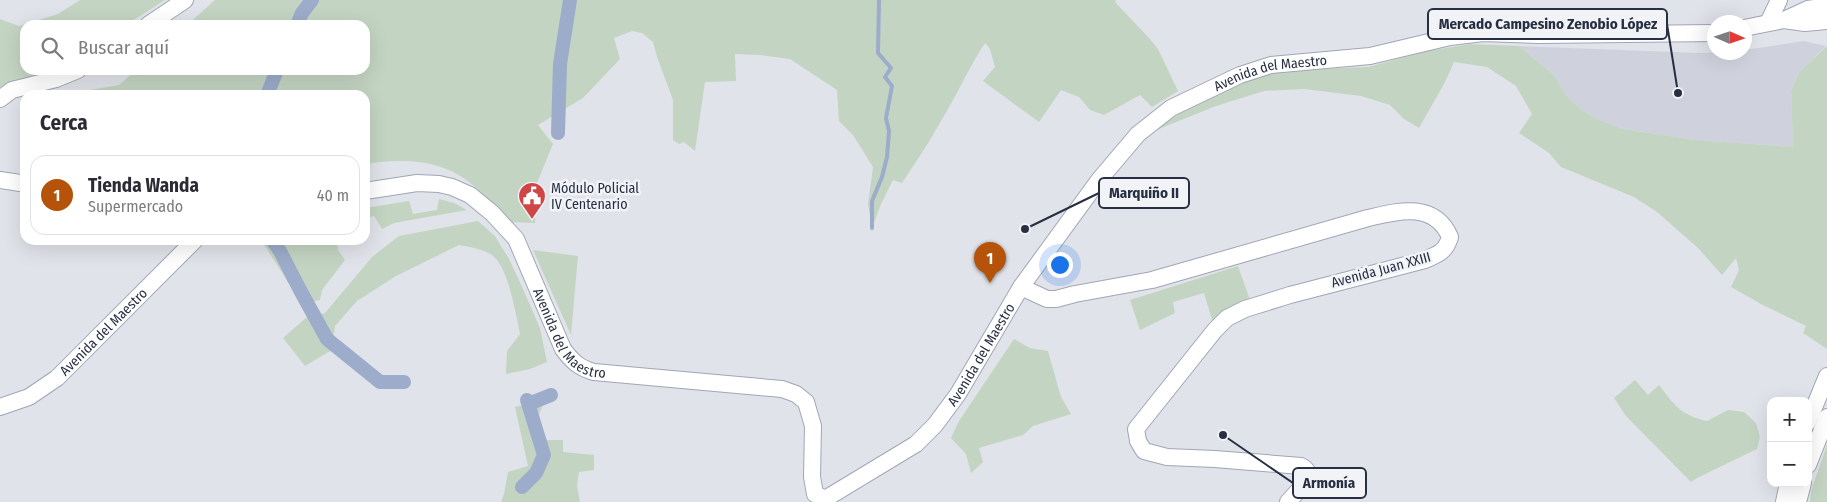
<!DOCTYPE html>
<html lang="es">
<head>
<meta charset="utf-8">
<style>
  body { margin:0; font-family:"Fira Sans Condensed",sans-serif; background:#f7f7f7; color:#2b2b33 }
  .controls { position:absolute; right:15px; bottom:15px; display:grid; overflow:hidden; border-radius:10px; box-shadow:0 5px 20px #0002 }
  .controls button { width:45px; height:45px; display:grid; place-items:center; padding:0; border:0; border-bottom:1px solid #e1e1e2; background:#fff; color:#2b2b33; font:25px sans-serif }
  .compass { position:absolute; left:1707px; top:15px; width:45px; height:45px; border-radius:50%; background:#fff; box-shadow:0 5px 20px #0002; rotate:93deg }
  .you { position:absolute; left:1059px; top:264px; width:18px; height:18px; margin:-12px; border:4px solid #fff; border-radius:50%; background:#1a73e8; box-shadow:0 0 0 8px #1a73e833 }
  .badge { display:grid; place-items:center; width:32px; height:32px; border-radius:50%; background:#b45309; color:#fff; font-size:16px; font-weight:700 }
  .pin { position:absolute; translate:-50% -41px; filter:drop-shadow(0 1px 2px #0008) }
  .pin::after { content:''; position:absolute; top:26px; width:18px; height:15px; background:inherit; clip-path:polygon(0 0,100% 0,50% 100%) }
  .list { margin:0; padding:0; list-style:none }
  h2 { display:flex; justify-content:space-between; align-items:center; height:65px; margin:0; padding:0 20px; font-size:21px }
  h2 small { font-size:16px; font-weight:400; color:#7c7c81 }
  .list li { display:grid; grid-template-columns:32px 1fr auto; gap:15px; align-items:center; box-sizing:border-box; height:80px; margin:0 10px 10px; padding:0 10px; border:1px solid #e1e1e2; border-radius:15px }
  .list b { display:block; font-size:19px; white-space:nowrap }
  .list p { margin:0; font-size:16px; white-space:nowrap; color:#7c7c81 }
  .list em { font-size:16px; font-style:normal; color:#7c7c81 }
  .icon { flex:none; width:28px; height:28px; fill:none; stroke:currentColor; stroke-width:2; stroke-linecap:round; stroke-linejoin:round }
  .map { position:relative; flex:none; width:1827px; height:502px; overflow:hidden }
  .search { position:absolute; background:#fff; box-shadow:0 5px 20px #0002; left:20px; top:20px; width:350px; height:55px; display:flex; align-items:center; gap:12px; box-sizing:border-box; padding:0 18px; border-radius:15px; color:#7c7c81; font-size:19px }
  .panel { position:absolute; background:#fff; box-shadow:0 5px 20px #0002; left:20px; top:90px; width:350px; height:155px; border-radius:15px }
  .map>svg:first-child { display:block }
  .built { fill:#cfd2dc }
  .green { fill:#c4d4c2 }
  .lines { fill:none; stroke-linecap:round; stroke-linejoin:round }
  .stream { stroke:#9cacca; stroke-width:4 }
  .canal { stroke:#9cacca; stroke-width:14 }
  .major-casing { stroke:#a0a6b6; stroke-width:18 }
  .major { stroke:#fff; stroke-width:16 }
  .labels { text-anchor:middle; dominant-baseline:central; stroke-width:5; stroke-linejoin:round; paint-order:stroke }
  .street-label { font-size:14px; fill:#292f42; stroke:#f1f3f7 }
  .poi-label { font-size:14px; fill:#292f42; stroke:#f1f3f7; text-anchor:start }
  .leader { fill:none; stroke:#292f42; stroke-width:2 }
  .callout-dot { fill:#292f42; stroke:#f1f3f7; stroke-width:2 }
  .callout { fill:#f1f3f7; stroke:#292f42; stroke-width:2 }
  .callout-label { font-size:15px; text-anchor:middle; font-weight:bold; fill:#292f42 }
</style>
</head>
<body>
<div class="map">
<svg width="1827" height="502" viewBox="0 0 1827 502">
  <rect width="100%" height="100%" fill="#e1e3ea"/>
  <polygon class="built" points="1804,41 1826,46 1800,71 1791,90 1793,147 1696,140 1623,129 1595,118 1581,109 1566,95 1554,75 1519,46 1701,53 1744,52 1745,50"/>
  <g class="green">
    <polygon points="80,0 165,0 126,25 25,25 25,70 53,70 8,83 0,87 0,19 19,26 58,14"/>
    <path d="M215,0H1116L1115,2L1149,38L1158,49L1178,91L1152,107L1140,95L1104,115L1090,110L1079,97L1061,90L1039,122L983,81L995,67L990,49L985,43C968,69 957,95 941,121C929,143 915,163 902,183L893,180L881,204L872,228L868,204L873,167L853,135L839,121L837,90L790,59L761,55L735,54L736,81L705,82L695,151L684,142L679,144L673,140V100L657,57L653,42L642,33L632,31L614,38L620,59L583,98L538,125L553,144L536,185L535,223L507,222C497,211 487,198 475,187C444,159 405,158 365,164V95H61L119,85L136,70H365V25H187Z"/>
    <path d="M1470,44L1519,46L1554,75L1566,95L1581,109L1595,118L1623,129L1696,140L1793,147L1791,90L1800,71L1827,46V349L1803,333L1806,326L1761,304L1731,287L1739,270L1736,258L1722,275L1698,248L1657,212L1634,197L1561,167L1549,153L1519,133L1532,114L1516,86L1487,67L1454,62C1445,85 1431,106 1419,128L1404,119L1390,105L1361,96L1304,89L1264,91L1216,106L1154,131L1180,113L1223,89L1265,76L1290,70L1368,67L1427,51Z"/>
    <polygon points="439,199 454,203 467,210 394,223 382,229 374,216 365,219 365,208 409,201 413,214 437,210"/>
    <path d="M478,221L495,236L509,259L519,280L540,328L547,362L530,369L506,374L507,351L520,334C516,315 508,266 492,255C484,249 469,247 459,245L396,276L357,301L335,326L332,350L305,366L283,338L307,317L325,313L372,257L399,236Z"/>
    <polygon points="261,240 337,240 338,250 345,260 322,290 320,300 302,304"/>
    <polygon points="533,250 578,256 571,335"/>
    <polygon points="1238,266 1250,300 1213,323 1204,293 1173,302 1175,313 1140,330 1130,300"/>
    <polygon points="1014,339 1030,348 1048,351 1061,397 1071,414 1033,426 1023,435 979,448 983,462 971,473 966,454 951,438 959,421"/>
    <path d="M1635,380L1648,395L1659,385C1675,406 1681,415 1707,421L1728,410L1744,412L1756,423L1760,437L1757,449L1697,478L1691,482L1626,416L1614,398Z"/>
    <polygon points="551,395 542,407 536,422 546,440 563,440 563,452 594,455 594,470 579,472 577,485 580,502 501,502 504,494 508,472 528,466 515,407 531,403"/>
    <polygon points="1827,445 1827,502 1810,502 1811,491"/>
  </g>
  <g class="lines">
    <polyline class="stream" points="872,228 872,201 882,177 887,157 889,131 886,118 892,86 885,77 891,68 878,53 879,0"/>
    <g class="canal">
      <polyline points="297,25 302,13 312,0"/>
      <polyline points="267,95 277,70"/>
      <polyline points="558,133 560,64 570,0"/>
      <polyline points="272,240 280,251 300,290 327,339 380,382 404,382"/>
      <polyline points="522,487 536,473 544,455 527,400 531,403 551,395"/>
    </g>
    <defs>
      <g id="major">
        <polyline points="1784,20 1805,23 1827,21"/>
        <polyline points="1768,23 1779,0"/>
        <polyline points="148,25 185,0"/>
        <polyline points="1744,28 1784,20 1808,9 1827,6"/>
        <polyline points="0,99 12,90 56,79 78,70"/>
        <polyline points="0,180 20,183 25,182"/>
        <path id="s1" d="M365,191L417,183L439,184L452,187L470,195L492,213L516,239L563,349C572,361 579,368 594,372L782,389L796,394L806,402L813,426L812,477L815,494L825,499L916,444L935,425L958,394L1021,287L1099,180L1138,134L1171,108L1240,75L1271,65L1370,56L1450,37L1483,33L1539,35L1714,33"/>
        <path d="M1021,287L1047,299H1056L1075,294L1152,280L1368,218C1398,211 1434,201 1450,237C1446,251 1439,254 1425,260L1290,295L1245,309L1227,318L1215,330L1136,429L1138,441L1144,451L1167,457L1215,459L1301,466C1307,469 1309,472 1309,479L1288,502"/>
        <path id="s2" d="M0,407L29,397L57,378L195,240"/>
        <polyline points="1808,422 1827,376"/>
        <polyline points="1808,465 1827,417"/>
        <polyline points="1784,502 1788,483"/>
        <polyline points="1798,502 1803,483"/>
      </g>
    </defs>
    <use href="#major" class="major-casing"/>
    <use href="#major" class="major"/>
  </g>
  <defs>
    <symbol id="civic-pin" viewBox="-11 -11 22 30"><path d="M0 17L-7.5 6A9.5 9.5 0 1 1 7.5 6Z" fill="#d04547" stroke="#f1f3f7"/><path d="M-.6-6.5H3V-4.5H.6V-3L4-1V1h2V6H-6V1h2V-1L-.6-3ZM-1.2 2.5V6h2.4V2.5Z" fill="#fff"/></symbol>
  </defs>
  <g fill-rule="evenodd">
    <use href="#civic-pin" x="516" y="180" width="32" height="43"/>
  </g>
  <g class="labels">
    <g class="street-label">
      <text stroke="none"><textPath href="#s1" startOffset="1289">Avenida del Maestro</textPath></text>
      <text transform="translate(1381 270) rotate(-15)">Avenida Juan XXIII</text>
      <text stroke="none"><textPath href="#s1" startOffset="284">Avenida del Maestro</textPath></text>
      <text stroke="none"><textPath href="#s2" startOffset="130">Avenida del Maestro</textPath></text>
      <text stroke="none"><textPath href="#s1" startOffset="869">Avenida del Maestro</textPath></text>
    </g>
    <g class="poi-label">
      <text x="551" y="188">Módulo Policial<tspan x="551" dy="16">IV Centenario</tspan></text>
    </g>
  </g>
  <path class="leader" d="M1678 93L1667 24M1025 229L1099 193M1223 435L1293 483"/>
  <g class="callout-dot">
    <circle cx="1678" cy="93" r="5"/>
    <circle cx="1025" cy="229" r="5"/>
    <circle cx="1223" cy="435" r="5"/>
  </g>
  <g class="callout">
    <rect x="1428" y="9" width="239" height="30" rx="5"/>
    <rect x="1099" y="178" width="90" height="30" rx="5"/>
    <rect x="1293" y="468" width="73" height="30" rx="5"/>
  </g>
  <g class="callout-label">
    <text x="1548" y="29">Mercado Campesino Zenobio López</text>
    <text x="1144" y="198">Marquiño II</text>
    <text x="1329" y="488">Armonía</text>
  </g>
</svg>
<div class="controls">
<button>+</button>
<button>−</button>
</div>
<svg class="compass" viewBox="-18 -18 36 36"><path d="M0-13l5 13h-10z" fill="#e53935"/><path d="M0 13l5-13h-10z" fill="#7c7c81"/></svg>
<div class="you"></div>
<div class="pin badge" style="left:990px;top:283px">1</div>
<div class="search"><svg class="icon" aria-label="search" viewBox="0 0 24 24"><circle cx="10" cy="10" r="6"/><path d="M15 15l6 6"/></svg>Buscar aquí</div>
<section class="panel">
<h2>Cerca<small></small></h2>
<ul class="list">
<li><span class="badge">1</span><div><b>Tienda Wanda</b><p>Supermercado</p></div><em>40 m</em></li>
</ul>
</section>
</div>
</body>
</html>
